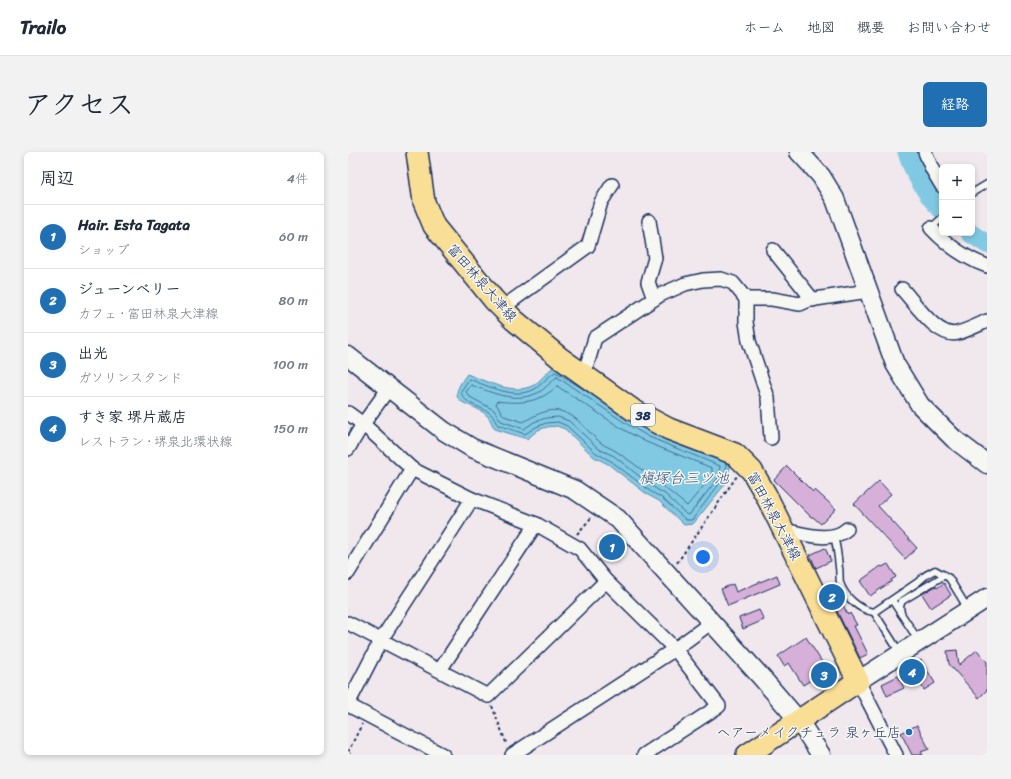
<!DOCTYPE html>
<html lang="ja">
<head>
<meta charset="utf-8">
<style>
  body { margin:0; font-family:Sriracha,"Klee One",sans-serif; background:#f2f2f3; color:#1f2937 }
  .controls { position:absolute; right:12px; top:12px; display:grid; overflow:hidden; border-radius:6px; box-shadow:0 2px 6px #0003 }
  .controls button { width:36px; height:36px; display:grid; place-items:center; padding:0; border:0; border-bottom:1px solid #e0e1e3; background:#fff; color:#1f2937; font:20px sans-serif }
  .you { position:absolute; left:355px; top:405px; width:14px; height:14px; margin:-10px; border:3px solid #fff; border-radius:50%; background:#1a73e8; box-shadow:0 0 0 6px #1a73e833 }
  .badge { display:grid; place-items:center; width:26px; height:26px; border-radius:50%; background:#1f6fb2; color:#fff; font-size:13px; font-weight:700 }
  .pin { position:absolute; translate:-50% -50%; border:2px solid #fff; box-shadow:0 1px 4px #0006 }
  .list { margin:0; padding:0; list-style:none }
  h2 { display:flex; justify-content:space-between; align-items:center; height:52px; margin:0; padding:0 16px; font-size:17px }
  h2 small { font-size:13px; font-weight:400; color:#747a83 }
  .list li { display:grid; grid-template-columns:26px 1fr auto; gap:12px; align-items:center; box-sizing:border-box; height:64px; padding:0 16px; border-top:1px solid #e0e1e3 }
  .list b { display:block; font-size:15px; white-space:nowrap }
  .list p { margin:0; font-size:13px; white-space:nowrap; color:#747a83 }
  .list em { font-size:13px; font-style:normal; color:#747a83 }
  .map { position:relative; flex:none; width:639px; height:603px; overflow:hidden; border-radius:6px }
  header { display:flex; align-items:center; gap:24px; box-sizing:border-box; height:56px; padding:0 20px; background:#fff; border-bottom:1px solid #e0e1e3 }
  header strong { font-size:19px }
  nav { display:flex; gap:22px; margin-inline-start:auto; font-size:14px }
  .intro { display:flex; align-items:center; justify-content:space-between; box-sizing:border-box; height:96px; padding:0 24px }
  h1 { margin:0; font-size:28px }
  .button { padding:10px 18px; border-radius:6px; background:#1f6fb2; color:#fff; font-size:14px; font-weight:700 }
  main { display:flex; gap:24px; padding:0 24px }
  aside { flex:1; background:#fff; border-radius:6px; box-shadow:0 2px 6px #0003 }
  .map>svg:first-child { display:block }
  .water { fill:#81c9e2; stroke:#588bad }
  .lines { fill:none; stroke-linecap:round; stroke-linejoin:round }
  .shore { stroke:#446d93; stroke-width:1 }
  .river { stroke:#81c9e2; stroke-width:19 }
  .building { fill:#d6b0d8; stroke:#1b2f5e }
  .lane-casing { stroke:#1b2f5e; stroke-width:9 }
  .street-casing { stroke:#1b2f5e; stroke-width:16 }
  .secondary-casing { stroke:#1b2f5e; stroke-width:21 }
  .primary-casing { stroke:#1b2f5e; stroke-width:24 }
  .path { stroke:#1b2f5e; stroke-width:2; stroke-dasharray:3 3; stroke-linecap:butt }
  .lane { stroke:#f6f6f2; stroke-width:6 }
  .street { stroke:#f6f6f2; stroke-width:13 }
  .secondary { stroke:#f6f6f2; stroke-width:18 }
  .primary { stroke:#f9df96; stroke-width:21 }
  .poi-dot { fill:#1f6fb2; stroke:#f6f6f2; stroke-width:1.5 }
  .labels { text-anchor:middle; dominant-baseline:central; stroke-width:3; stroke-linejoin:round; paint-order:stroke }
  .shield { fill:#f6f6f2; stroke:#5d6b8a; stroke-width:1 }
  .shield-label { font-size:13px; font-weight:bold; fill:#1b2f5e }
  .street-label { font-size:14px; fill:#1b2f5e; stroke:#f6f6f2 }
  .poi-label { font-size:14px; fill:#1b2f5e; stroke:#f6f6f2; text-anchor:end }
  .water-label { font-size:15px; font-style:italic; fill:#34567f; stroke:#f6f6f2 }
</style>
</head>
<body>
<header>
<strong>Trailo</strong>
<nav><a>ホーム</a><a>地図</a><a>概要</a><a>お問い合わせ</a></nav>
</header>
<div class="intro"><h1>アクセス</h1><a class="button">経路</a></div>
<main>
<aside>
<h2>周辺<small>4件</small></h2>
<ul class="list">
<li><span class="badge">1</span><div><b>Hair. Esta Tagata</b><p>ショップ</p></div><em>60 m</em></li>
<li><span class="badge">2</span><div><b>ジューンベリー</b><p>カフェ · 富田林泉大津線</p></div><em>80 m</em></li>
<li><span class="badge">3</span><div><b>出光</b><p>ガソリンスタンド</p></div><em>100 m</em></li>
<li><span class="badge">4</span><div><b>すき家 堺片蔵店</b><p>レストラン · 堺泉北環状線</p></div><em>150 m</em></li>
</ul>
</aside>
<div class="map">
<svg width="639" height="603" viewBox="0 0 639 603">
  <rect width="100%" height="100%" fill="#f0e8ed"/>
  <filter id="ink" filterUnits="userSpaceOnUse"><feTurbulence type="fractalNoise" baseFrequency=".025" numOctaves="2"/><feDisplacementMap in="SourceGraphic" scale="8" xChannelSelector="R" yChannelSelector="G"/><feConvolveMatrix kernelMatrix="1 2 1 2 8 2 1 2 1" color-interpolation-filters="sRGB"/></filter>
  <g filter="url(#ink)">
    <path class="water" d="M204,216H209L384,310L379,324L382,326L345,372L336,373L311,349L300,343L260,312L246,305L217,277L209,274L199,275L190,278L179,287L147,277C144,273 143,269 141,266C126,247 92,257 119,222C138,229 166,244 186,233C193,228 198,221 204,216Z"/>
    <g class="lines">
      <g class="shore">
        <path d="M209,225L279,272L301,285L372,314L370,326L342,362L339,363L317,342L305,335L266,304L251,297L221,269L210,265L198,266L186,270L176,277L153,269L146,258L122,245L118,240L123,233C143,240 165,251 187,242C196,239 202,230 209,225Z"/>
        <path d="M209,234L276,278L298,290L364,316V324L339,354C316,335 293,316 269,300C264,296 258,295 253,291C239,280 230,263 212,259C199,256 186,264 175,270L156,264L148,252L149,249C172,252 192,251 209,234Z"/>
        <path d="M242,241L208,220C203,221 193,233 187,237C167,248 140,234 121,227L113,239C115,253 134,254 143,262C146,265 147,270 150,273L177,282L188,275L198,271L210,270L219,274L248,301L263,309L302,339L314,346L338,368H344L375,327L379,313L376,310"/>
      </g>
      <g class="river">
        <path d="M559,0C564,18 580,46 594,58"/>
        <polyline points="622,81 639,92"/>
      </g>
    </g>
    <g class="building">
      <polygon points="439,314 465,340 467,338 488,357 473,372 465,365 463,365 426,328"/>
      <polygon points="531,329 543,342 530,354 569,396 557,407 506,352"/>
      <polygon points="477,396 483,409 468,416 462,403"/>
      <polygon points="540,412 548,425 543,428 544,429 522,444 512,429 533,414 534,415"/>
      <polygon points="429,423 432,432 380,454 373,437 385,432 388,440"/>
      <polygon points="596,431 603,443 583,456 574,442 588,434 589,436"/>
      <polygon points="491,450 493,454 495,453 500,463 502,461 509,473 506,474 520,502 512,506 486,453"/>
      <polygon points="411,458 416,468 395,477 391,466"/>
      <polygon points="458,485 479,518 455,533 441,511 436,514 430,504"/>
      <polygon points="609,498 611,513 629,498 639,510 639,538 631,546 601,512 599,499"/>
      <polygon points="573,508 587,531 576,538 562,515"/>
      <polygon points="550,524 556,536 539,544 534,532"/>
      <polygon points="569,573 581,597 573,600 575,603 564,603 553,581"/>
    </g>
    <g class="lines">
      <defs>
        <g id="lane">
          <polyline points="624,41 639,32"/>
          <polyline points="583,76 594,66"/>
          <path d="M486,384C489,395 490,405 491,415C492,420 491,426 492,431C497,445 511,458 526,460"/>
          <polyline points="544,448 571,489"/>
          <polyline points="553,462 552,454 554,449 597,423"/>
          <polyline points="552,501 526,460 570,430 578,423 587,418 601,426 620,457"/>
        </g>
        <g id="street">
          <polyline points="577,0 584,17 594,34"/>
          <polyline points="301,69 307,106 300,130 306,147"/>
          <path d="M583,76C599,93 617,106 639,114"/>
          <polyline points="425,98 465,148"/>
          <path d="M554,137C567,151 590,187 610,181C620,178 630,173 639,169"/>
          <polyline points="398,147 398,170 401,189 420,246 423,286"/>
          <polyline points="154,156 240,94 253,50 264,33"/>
          <polyline points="236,223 247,186 312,143 337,132 355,128 373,127 385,131 398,147 424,147 452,152 461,148 520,139"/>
          <polyline points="0,261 15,272 41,236"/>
          <polyline points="0,297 15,272 64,317 124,347"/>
          <path d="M435,378C454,381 483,392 499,377"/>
          <polyline points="0,421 64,317"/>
          <polyline points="0,471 140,544 258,429"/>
          <polyline points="92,518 188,372"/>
          <polyline points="510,529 548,603"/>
          <polyline points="0,552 33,488 124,347 188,372 232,397 258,429 327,497 371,554 296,603"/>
          <polyline points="0,553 95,603"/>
          <polyline points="164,603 327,497 364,470"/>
        </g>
        <g id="secondary">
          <polyline points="451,0 473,24 487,47 547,212 572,253 606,287 639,312"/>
          <polyline points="0,204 96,279 124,296 227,338 270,367 414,526 451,569 473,603"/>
          <polyline points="510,529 639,446"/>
        </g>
        <polyline id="primary" points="69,0 76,50 86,74 146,148 166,168 212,206 285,258 321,277 387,302 404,319 418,343 510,529 399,603"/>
      </defs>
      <use href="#lane" class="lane-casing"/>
      <use href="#street" class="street-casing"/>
      <use href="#secondary" class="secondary-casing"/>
      <use href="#primary" class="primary-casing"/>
      <g class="path">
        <polyline points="229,382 243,366"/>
        <polyline points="329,411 389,324"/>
        <polyline points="144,554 159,593"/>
        <polyline points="0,600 14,572"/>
        <polyline points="0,601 3,603"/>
      </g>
      <use href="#lane" class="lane"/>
      <use href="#street" class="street"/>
      <use href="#secondary" class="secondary"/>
      <use href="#primary" class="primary"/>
    </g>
  </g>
  <circle class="poi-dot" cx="561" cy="580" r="4"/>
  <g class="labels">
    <rect class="shield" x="283" y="252" width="24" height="22" rx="3"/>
    <g class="shield-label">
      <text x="295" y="263">38</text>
    </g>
    <g class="street-label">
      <text transform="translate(134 131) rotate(49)">富田林泉大津線</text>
      <text transform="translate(426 364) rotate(62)">富田林泉大津線</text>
    </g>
    <g class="poi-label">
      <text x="553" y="580">ヘアーメイクチュラ 泉ヶ丘店</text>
    </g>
    <g class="water-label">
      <text x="336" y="326">槇塚台三ツ池</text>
    </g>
  </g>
</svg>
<div class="controls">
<button>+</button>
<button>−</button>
</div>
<div class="you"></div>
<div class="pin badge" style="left:264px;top:395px">1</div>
<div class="pin badge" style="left:484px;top:445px">2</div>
<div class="pin badge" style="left:476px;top:523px">3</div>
<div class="pin badge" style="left:564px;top:520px">4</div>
</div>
</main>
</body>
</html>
